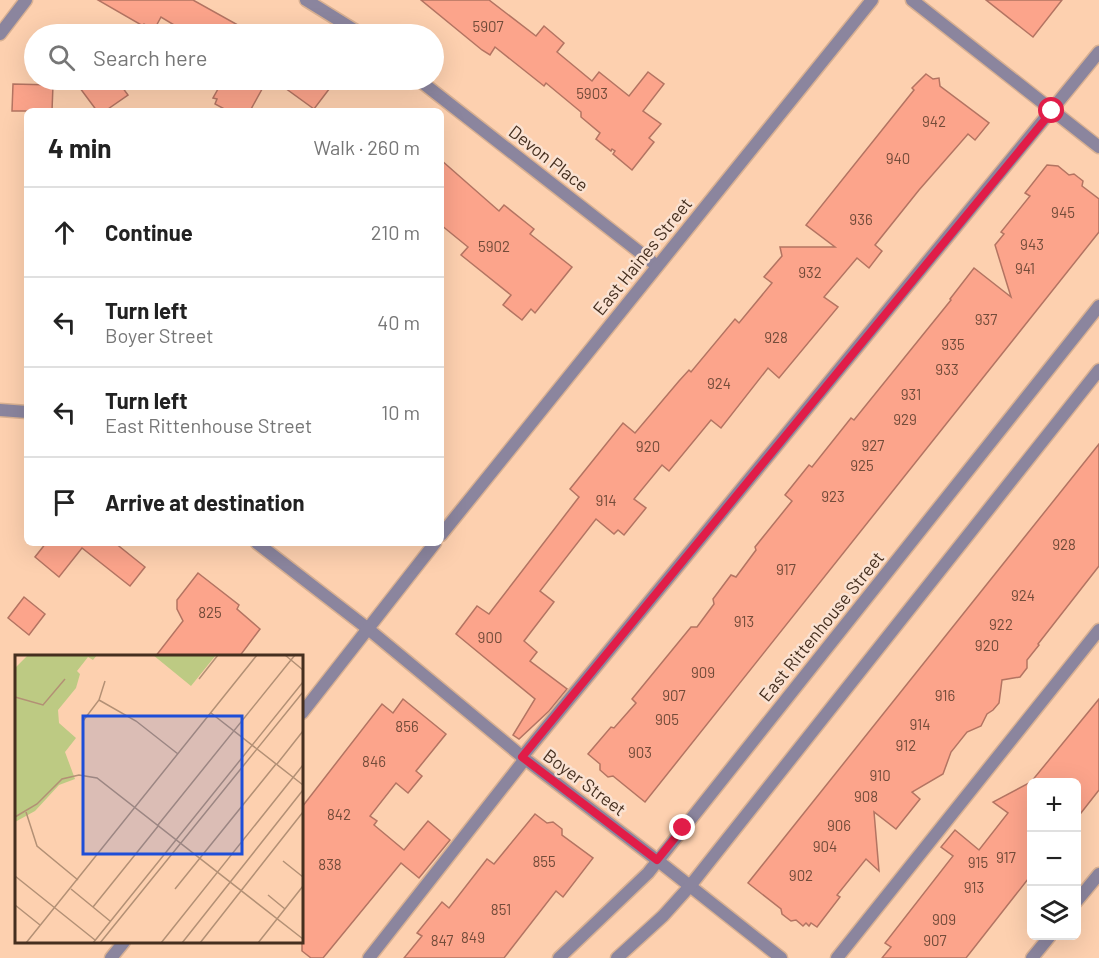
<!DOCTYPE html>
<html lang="en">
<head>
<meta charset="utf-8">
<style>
  body { margin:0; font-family:Barlow,sans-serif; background:#f6f6f6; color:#222 }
  .controls { position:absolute; right:18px; bottom:18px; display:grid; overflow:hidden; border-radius:9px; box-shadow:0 6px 24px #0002 }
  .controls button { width:54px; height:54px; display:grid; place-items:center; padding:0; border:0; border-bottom:2px solid #e0e0e0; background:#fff; color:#222; font:30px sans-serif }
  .stop { position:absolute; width:18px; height:18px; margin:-14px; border:4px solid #e11d48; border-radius:50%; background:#fff }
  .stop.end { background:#e11d48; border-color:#fff; box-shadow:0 2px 6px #0008 }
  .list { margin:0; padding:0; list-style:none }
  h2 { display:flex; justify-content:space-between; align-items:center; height:78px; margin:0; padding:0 24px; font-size:26px }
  h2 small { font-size:20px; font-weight:400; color:#767676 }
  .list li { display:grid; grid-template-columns:39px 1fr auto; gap:18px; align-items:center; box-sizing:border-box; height:90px; padding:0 24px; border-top:2px solid #e0e0e0 }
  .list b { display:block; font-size:22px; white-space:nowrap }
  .list p { margin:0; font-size:20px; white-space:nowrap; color:#767676 }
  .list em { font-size:20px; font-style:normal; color:#767676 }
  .icon { flex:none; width:33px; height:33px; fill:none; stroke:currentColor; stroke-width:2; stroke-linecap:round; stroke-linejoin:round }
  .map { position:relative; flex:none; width:1099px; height:958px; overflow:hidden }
  .search { position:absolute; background:#fff; box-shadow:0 6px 24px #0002; left:24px; top:24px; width:420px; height:66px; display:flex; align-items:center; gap:15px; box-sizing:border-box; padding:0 21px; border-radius:33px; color:#767676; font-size:22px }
  .panel { position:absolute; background:#fff; box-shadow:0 6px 24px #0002; left:24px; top:108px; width:420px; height:438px; border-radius:9px }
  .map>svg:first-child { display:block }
  .building { fill:#fca48b; stroke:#b37462; stroke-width:1.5 }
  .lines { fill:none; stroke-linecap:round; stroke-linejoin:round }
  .service-casing { stroke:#d8b092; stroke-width:15 }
  .minor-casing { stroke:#d8b092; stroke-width:15 }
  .service { stroke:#8b859e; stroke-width:12 }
  .minor { stroke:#8b859e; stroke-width:12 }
  .route { stroke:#e11d48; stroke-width:8 }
  .labels { text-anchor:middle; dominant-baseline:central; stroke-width:5; stroke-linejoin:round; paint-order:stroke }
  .number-label { font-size:15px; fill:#734c3a }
  .street-label { font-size:18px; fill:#452f1f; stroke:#fae2d2 }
  .inset-road { fill:none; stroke:#b39075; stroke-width:1.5 }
  .view { fill:#1d4ed8; fill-opacity:0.15; stroke:#1d4ed8; stroke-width:3 }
  .inset-edge { fill:none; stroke:#452f1f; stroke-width:3 }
</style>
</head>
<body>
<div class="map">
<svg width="1099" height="958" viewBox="0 0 1099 958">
  <rect width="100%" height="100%" fill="#fdd0af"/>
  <g class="building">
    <polygon points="98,0 193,0 254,34 189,34 161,17 154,30 144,24 143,26"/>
    <polygon points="421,0 489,0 536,36 544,26 564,43 557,52 592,81 599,72 629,96 648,72 664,84 643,111 661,124 649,138 654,142 632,170 613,154 615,151 612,149 611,151 596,139 600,133 581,117 581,112 546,83 544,86 495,47 490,55 482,50"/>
    <polygon points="986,0 1062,0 1033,37"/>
    <polygon points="926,74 933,79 939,78 940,86 989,123 975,140 968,134 919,190 875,245 882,251 869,268 857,258 824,297 838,307 779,378 768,368 721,428 711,420 669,471 662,465 634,499 646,508 624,535 618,530 614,534 596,519 540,591 554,602 524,641 537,652 530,661 567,689 549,711 519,739 513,735 535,699 456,634 477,606 489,614 579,497 570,489 623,423 635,433 679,381 689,370 691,372 735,319 739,323 772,283 764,277 782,256 780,247 835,247 806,225 914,90 912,88"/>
    <polygon points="74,80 117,80 128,95 105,111 97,111"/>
    <polygon points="223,80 267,80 250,111 228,111 215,104 217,99 213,98"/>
    <polygon points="274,80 336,80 314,109"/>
    <polygon points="13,84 53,85 52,111 12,111"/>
    <polygon points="441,160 499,211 504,205 534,229 530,234 572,267 535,313 531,309 522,320 503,305 511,295 461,255 468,247 441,225"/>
    <polygon points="1047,165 1058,166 1069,175 1074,174 1083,181 1082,186 1099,199 1099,232 645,802 613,776 608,777 600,770 600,764 588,754 611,727 614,728 636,703 632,699 691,627 697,627 714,604 713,599 731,575 736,577 756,550 755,547 792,501 785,495 809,465 812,467 851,418 854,420 951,300 950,299 974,268 1011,297 995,245 1004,234 1001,232 1030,196 1025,193"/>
    <polygon points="1099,444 1099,566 1038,644 1039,645 1027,660 1027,668 1020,677 1002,680 999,703 993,710 987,714 981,726 967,732 951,752 943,774 912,792 920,799 896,829 874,812 879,871 866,859 837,895 840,897 817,927 811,923 809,926 806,923 803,926 796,920 791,921 782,914 781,909 748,883"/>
    <polygon points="46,543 115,543 145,567 130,586 82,548 59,577 35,557"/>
    <polygon points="198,573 239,605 237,609 260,629 239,657 155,657 183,621 177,609 177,600"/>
    <polygon points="24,597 45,614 29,635 8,618"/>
    <polygon points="403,699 446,734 416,771 422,776 408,793 396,783 370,816 377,821 374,825 404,850 428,821 450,840 419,878 401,863 323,958 311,958 302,951 302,807 382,704 393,713"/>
    <polygon points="1099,699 1099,790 1077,818 1077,783 1032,783 1032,874 966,958 882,958 891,947 885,943 953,856 941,847 955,830 979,850 1008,813 993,802 1031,782"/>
    <polygon points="535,814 547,823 553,822 562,829 562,835 593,858 563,897 556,891 504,958 404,958 422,936 417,933 442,902 449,908 487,859 494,864"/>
  </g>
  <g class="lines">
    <defs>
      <g id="service">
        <polyline points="522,757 1099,52"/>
        <polyline points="369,958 525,759"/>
        <polyline points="837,958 1099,630"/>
      </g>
      <g id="minor">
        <polyline points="306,0 361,34"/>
        <polyline points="912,0 1099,147"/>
        <polyline points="0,34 26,0"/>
        <polyline points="419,80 656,265"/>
        <polyline points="0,410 27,412"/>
        <polyline points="441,535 872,0"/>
        <polyline points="257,543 367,628 525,759 657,860 781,958"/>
        <polyline points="302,713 435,543"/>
        <polyline points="1076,902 1099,874"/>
        <polyline points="111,958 124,942"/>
        <polyline points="559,958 648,873 1099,306"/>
        <polyline points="617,958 663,916 690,886 1099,370"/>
        <polyline points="1032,958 1050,936"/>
      </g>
    </defs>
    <use href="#service" class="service-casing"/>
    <use href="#minor" class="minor-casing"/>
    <use href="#service" class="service"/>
    <use href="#minor" class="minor"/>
  </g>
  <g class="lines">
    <polyline class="route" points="683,828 657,860 522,757 1052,111"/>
  </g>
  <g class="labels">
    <g class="number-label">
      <text x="488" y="26">5907</text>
      <text x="592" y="93">5903</text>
      <text x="934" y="121">942</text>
      <text x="898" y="158">940</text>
      <text x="1063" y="212">945</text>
      <text x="861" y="219">936</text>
      <text x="1032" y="244">943</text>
      <text x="494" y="246">5902</text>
      <text x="1025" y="268">941</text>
      <text x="810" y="272">932</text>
      <text x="986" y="319">937</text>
      <text x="776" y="337">928</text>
      <text x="953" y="344">935</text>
      <text x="947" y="369">933</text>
      <text x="719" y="383">924</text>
      <text x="911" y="394">931</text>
      <text x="905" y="419">929</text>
      <text x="873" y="445">927</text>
      <text x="648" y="446">920</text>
      <text x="862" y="465">925</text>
      <text x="833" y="496">923</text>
      <text x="606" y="500">914</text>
      <text x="1064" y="544">928</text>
      <text x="786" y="569">917</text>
      <text x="1023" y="595">924</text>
      <text x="210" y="612">825</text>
      <text x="744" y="621">913</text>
      <text x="1001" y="624">922</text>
      <text x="490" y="637">900</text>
      <text x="987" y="645">920</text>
      <text x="703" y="672">909</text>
      <text x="674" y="695">907</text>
      <text x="945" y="695">916</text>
      <text x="667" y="719">905</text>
      <text x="920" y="724">914</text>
      <text x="407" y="726">856</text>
      <text x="906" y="745">912</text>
      <text x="640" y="752">903</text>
      <text x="374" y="761">846</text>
      <text x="880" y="775">910</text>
      <text x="866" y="796">908</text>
      <text x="339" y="814">842</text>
      <text x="839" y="825">906</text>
      <text x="825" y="846">904</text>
      <text x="1006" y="857">917</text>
      <text x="544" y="861">855</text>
      <text x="978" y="862">915</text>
      <text x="330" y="864">838</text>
      <text x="801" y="875">902</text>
      <text x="974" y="887">913</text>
      <text x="501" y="909">851</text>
      <text x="944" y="919">909</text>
      <text x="473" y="937">849</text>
      <text x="442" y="940">847</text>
      <text x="935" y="940">907</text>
    </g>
    <g class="street-label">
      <text transform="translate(549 158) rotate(38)">Devon Place</text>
      <text transform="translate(642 256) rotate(-51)">East Haines Street</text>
      <text transform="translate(821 626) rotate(-51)">East Rittenhouse Street</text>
      <text transform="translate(585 782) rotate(37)">Boyer Street</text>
    </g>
  </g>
  <g transform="translate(15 655)">
    <rect width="288" height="288" fill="#fdd0af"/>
    <path d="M13,0H82L78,5L73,2L62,16L65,19L61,33L43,55L44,68L61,83L50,97L60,124L44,130L20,156L0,167V13ZM138,0H201L176,31Z" fill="#bdca83"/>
    <path class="inset-road" d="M270,0L288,15M184,24L203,0M0,42L28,50L50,24M84,45L121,66L163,99M196,58L288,130M68,66L84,45L90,26M262,109L288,76M11,157L22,191L63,225M0,162L22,149L47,124L64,120L82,123L288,284M143,170L280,0M268,206L288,222M0,221L80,285M56,234L95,266M160,234L261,109M253,240L270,254M0,250L25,270M78,252L144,170M11,288L242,0M78,288L288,27M85,288L288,37M146,288L288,110M167,288L288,135M185,288L288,157M243,288L288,231"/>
    <path class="view" d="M68,61H227V199H68Z"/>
    <rect width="288" height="288" class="inset-edge"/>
  </g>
</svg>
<div class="controls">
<button>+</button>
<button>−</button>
<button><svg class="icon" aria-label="layers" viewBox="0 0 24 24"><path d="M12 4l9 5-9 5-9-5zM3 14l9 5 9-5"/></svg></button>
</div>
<div class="stop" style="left:1052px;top:111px"></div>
<div class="stop end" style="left:683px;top:828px"></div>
<div class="search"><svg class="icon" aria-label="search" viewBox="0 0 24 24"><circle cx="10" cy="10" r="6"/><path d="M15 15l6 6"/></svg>Search here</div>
<section class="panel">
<h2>4 min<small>Walk · 260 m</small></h2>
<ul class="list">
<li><svg class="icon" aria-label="ahead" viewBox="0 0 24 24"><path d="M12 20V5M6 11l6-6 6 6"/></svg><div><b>Continue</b></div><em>210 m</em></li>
<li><svg class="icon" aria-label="left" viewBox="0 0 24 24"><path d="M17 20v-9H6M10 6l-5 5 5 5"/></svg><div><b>Turn left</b><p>Boyer Street</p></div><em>40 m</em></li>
<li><svg class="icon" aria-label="left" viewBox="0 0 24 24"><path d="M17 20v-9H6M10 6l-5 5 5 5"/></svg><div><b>Turn left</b><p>East Rittenhouse Street</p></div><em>10 m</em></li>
<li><svg class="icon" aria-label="arrive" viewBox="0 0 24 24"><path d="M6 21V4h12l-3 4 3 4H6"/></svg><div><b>Arrive at destination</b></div></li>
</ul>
</section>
</div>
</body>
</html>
